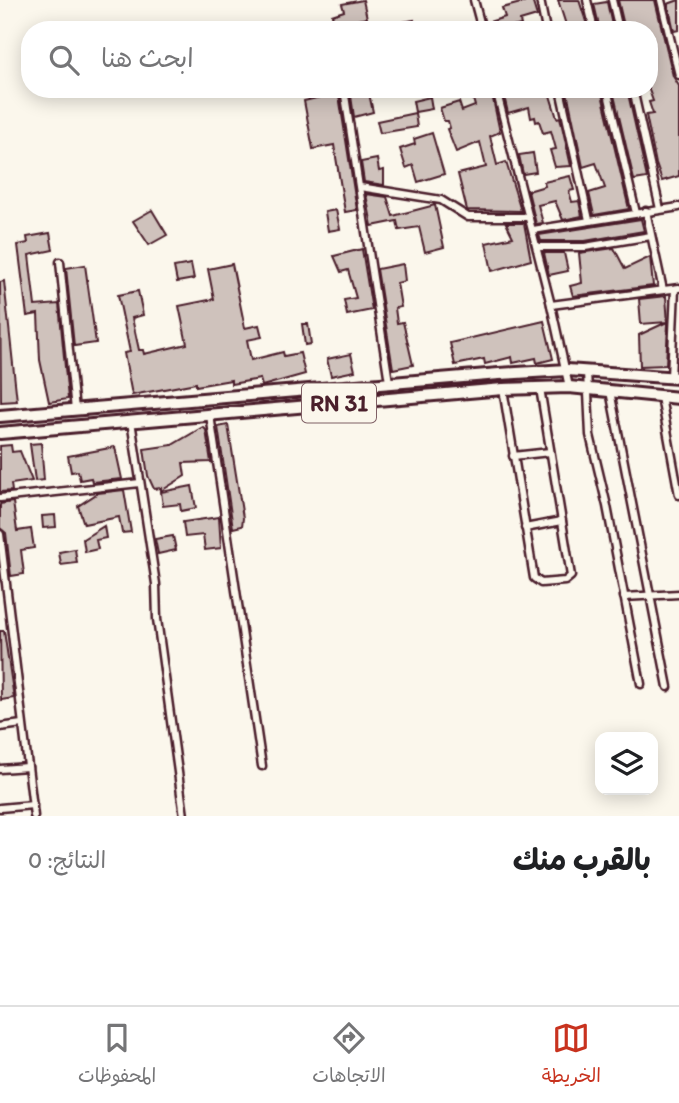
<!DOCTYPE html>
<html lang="ar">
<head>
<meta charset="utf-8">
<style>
  body { margin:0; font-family:Itim,"Playpen Sans Arabic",sans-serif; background:#f2f2f2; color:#202124; direction:rtl }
  .controls { position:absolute; right:21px; bottom:21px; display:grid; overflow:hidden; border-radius:14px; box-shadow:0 4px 18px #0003 }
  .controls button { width:63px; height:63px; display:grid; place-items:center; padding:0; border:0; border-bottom:2px solid #e0e0e0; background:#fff; color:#202124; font:35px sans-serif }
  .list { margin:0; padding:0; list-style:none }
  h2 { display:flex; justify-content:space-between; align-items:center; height:91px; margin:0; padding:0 28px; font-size:30px }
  h2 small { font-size:23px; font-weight:400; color:#757577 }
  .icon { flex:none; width:38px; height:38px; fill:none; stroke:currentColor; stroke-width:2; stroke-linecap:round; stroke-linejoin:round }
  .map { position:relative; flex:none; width:679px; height:816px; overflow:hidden; direction:ltr }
  .search { position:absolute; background:#fff; box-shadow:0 4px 18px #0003; left:21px; right:21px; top:21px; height:77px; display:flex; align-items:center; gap:18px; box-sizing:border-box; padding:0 24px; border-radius:28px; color:#757577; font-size:26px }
  .sheet { height:189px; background:#fff }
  nav { display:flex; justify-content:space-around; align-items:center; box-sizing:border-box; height:98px; border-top:2px solid #e0e0e0; background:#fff; font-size:19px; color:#757577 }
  nav a { display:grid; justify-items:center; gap:4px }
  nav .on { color:#c8321e }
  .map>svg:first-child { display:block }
  .building { fill:#cfc2bc; stroke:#4a1f2b; stroke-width:2 }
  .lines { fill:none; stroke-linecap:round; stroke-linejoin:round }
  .minor-casing { stroke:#4a1f2b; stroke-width:11 }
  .trunk-casing { stroke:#4a1f2b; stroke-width:16 }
  .minor { stroke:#fbf7ec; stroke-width:6 }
  .trunk { stroke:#fbf7ec; stroke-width:10 }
  .labels { text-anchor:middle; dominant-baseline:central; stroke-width:7; stroke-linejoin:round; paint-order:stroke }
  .shield { fill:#fbf7ec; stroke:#7f6065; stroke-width:2 }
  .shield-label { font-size:23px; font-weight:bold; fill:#4a1f2b }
</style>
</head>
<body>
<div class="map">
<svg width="679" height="816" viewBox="0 0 679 816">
  <rect width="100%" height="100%" fill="#fbf7ec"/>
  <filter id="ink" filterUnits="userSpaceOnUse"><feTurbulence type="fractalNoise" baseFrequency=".0143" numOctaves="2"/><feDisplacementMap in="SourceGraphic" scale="14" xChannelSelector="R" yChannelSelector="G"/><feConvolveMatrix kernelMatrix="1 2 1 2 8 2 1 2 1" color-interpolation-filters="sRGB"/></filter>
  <g filter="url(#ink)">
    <g class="building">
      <polygon points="363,0 367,18 352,21 355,30 336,30 332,15 344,11 342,4"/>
      <polygon points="532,0 537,16 520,21 521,25 512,27 513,30 488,30 486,23 505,17 502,8"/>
      <polygon points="558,0 579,0 588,28 567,28"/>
      <polygon points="618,0 655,0 673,76 679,86 679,176 662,181 656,164 646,115 653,114 649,102 653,101 649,90 649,30 625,30"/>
      <polygon points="679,0 679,30 674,31 668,4"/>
      <polygon points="607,2 613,30 600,30 594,4"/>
      <polygon points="414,20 416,30 398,30 397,23"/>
      <polygon points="323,89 338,89 357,210 345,212 334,145 313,149 304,101 325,96"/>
      <polygon points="350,89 368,89 373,112 354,117"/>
      <polygon points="478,89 487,89 493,99 500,132 490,136 497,165 506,162 521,211 467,210 458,174 486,167 480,142 456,152 447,129 450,128 448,121 444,121 440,108 459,102 462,111 475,106 473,99 481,96"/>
      <polygon points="524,89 548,89 557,118 560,117 571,166 555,167 550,150 556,149 551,131 543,133 539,121 536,122 535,117 531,118 529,107 508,113 504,96"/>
      <polygon points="585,89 600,89 602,94 629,209 594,215 589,193 605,188 596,163 583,167 567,92"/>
      <polygon points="627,89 647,178 634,180 613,91"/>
      <polygon points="430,97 432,109 415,112 413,101"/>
      <polygon points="415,113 417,127 380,133 377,121"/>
      <polygon points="432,133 444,174 418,182 413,165 406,168 400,149 415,144 414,139"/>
      <polygon points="533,153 536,172 523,174 519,155"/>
      <polygon points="377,159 379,171 384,170 384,185 364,182 361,162"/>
      <polygon points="570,176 574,190 569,191 572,202 579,201 582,216 563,220 555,201 538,205 543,223 536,224 528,191 545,186 544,182"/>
      <polygon points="366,194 387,197 393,216 435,205 444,247 425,252 419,227 399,230 397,221 372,226"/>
      <polygon points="152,210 167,235 149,245 133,221"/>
      <polygon points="336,210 340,229 328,231 325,212"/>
      <polygon points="641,219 644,231 585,241 541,241 539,235"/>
      <polygon points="506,223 524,223 531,260 492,271 486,243 513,237"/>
      <polygon points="50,233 53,250 29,255 35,306 59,304 68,399 49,402 40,360 38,314 27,316 18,245 28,243 27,237"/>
      <polygon points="614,248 625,269 650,257 653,286 573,296 570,286 582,283 579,253"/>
      <polygon points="362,249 372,310 347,315 344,300 356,298 348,270 341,272 334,256"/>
      <polygon points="544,253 564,253 568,271 549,275"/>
      <polygon points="191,264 194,279 177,282 174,267"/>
      <polygon points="232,264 245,328 259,325 262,337 247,340 251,360 283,352 284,356 300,353 305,374 262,386 260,379 231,384 231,380 196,386 196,383 132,395 124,353 130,352 118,295 138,291 143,315 132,318 139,350 143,350 144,354 187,344 179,306 214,299 208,269"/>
      <polygon points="403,264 405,281 397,283 401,307 395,308 397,323 403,322 413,365 393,369 377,269"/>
      <polygon points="85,265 96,343 74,346 66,268"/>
      <polygon points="4,281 17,401 1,402 0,282"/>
      <polygon points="666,296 668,324 666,365 640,366 639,335 667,322 641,324 639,299"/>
      <polygon points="544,321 553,359 537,363 536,358 513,363 512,357 485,364 484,359 455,365 450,343"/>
      <polygon points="302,324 308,324 311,344 305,345"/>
      <polygon points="351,354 355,371 331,376 327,359"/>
      <polygon points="228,425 243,518 242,526 233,528 218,427"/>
      <polygon points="203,427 206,430 211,462 183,463 185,476 161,491 161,488 154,489 148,476 144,449 172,445"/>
      <polygon points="41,443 44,480 35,481 30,444"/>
      <polygon points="11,445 12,452 20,451 32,481 11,484 12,491 0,492 0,446"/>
      <polygon points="115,447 122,479 92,482 91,478 80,480 78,471 71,472 68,456"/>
      <polygon points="192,486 196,508 181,511 180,504 163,506 161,492"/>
      <polygon points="124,490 131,532 122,533 119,517 84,524 78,506 98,493"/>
      <polygon points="13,502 17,531 31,529 34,548 21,550 24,574 11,576 6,533 0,528 0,504"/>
      <polygon points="55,515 56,527 43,528 42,516"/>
      <polygon points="219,517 221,548 205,550 203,535 185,537 183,522"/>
      <polygon points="104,526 106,538 96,540 98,549 85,552 83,539"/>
      <polygon points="173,536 176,550 158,554 155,539"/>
      <polygon points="75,549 77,563 61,565 59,552"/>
      <polygon points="0,631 4,631 14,698 1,700"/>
    </g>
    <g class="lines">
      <defs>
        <g id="minor">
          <polyline points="474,0 482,30"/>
          <polyline points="540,0 546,30"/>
          <polyline points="587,0 594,30"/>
          <polyline points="612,0 619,30"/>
          <polyline points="661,0 679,75"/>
          <polyline points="344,89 389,382"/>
          <polyline points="496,89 551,305"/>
          <polyline points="560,89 589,220"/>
          <polyline points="607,89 636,213"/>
          <polyline points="633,89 660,209"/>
          <polyline points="360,187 441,200 468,217 529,217"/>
          <polyline points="646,211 663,290"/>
          <polyline points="533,230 679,207"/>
          <polyline points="538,247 585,247 651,236"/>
          <polyline points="60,262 75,410"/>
          <polyline points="587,371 590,435 607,506 641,684"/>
          <polyline points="671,377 675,289"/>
          <polyline points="569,387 551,305 679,288"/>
          <polyline points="503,389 534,578 541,583 565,581 571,576 540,388"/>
          <polyline points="610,391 668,687"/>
          <polyline points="661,397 679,495"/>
          <polyline points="210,415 262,766"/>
          <polyline points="131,421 156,584 157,619 184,816"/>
          <polyline points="513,456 550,452"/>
          <polyline points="0,498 140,483"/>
          <polyline points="525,528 562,521"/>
          <polyline points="0,534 34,816"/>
          <polyline points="624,597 679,594"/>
          <polyline points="0,727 22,724"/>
          <polyline points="0,769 28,767"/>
          <polyline points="0,808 33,805"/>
        </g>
        <g id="trunk">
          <polyline points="0,416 499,374 567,370 679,378"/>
          <polyline points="0,433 503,389 569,387 679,398"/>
        </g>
      </defs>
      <use href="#minor" class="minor-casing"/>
      <use href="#trunk" class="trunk-casing"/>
      <use href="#minor" class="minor"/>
      <use href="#trunk" class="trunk"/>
    </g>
  </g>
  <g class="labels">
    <rect class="shield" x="302" y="383.5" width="74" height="39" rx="5"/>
    <g class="shield-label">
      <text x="339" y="403">RN 31</text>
    </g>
  </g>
</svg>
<div class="controls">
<button><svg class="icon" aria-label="layers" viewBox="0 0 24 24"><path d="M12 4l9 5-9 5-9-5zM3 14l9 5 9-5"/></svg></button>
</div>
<div class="search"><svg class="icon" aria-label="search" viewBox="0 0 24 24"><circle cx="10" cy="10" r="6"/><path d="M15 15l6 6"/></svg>ابحث هنا</div>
</div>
<section class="sheet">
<h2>بالقرب منك<small>النتائج: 0</small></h2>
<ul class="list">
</ul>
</section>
<nav>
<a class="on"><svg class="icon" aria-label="map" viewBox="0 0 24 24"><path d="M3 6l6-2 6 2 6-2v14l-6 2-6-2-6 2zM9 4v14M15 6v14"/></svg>الخريطة</a>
<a><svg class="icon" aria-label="directions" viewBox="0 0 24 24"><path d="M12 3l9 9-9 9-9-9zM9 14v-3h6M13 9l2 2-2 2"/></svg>الاتجاهات</a>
<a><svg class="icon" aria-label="saved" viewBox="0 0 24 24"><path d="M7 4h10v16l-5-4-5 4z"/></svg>المحفوظات</a>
</nav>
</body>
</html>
